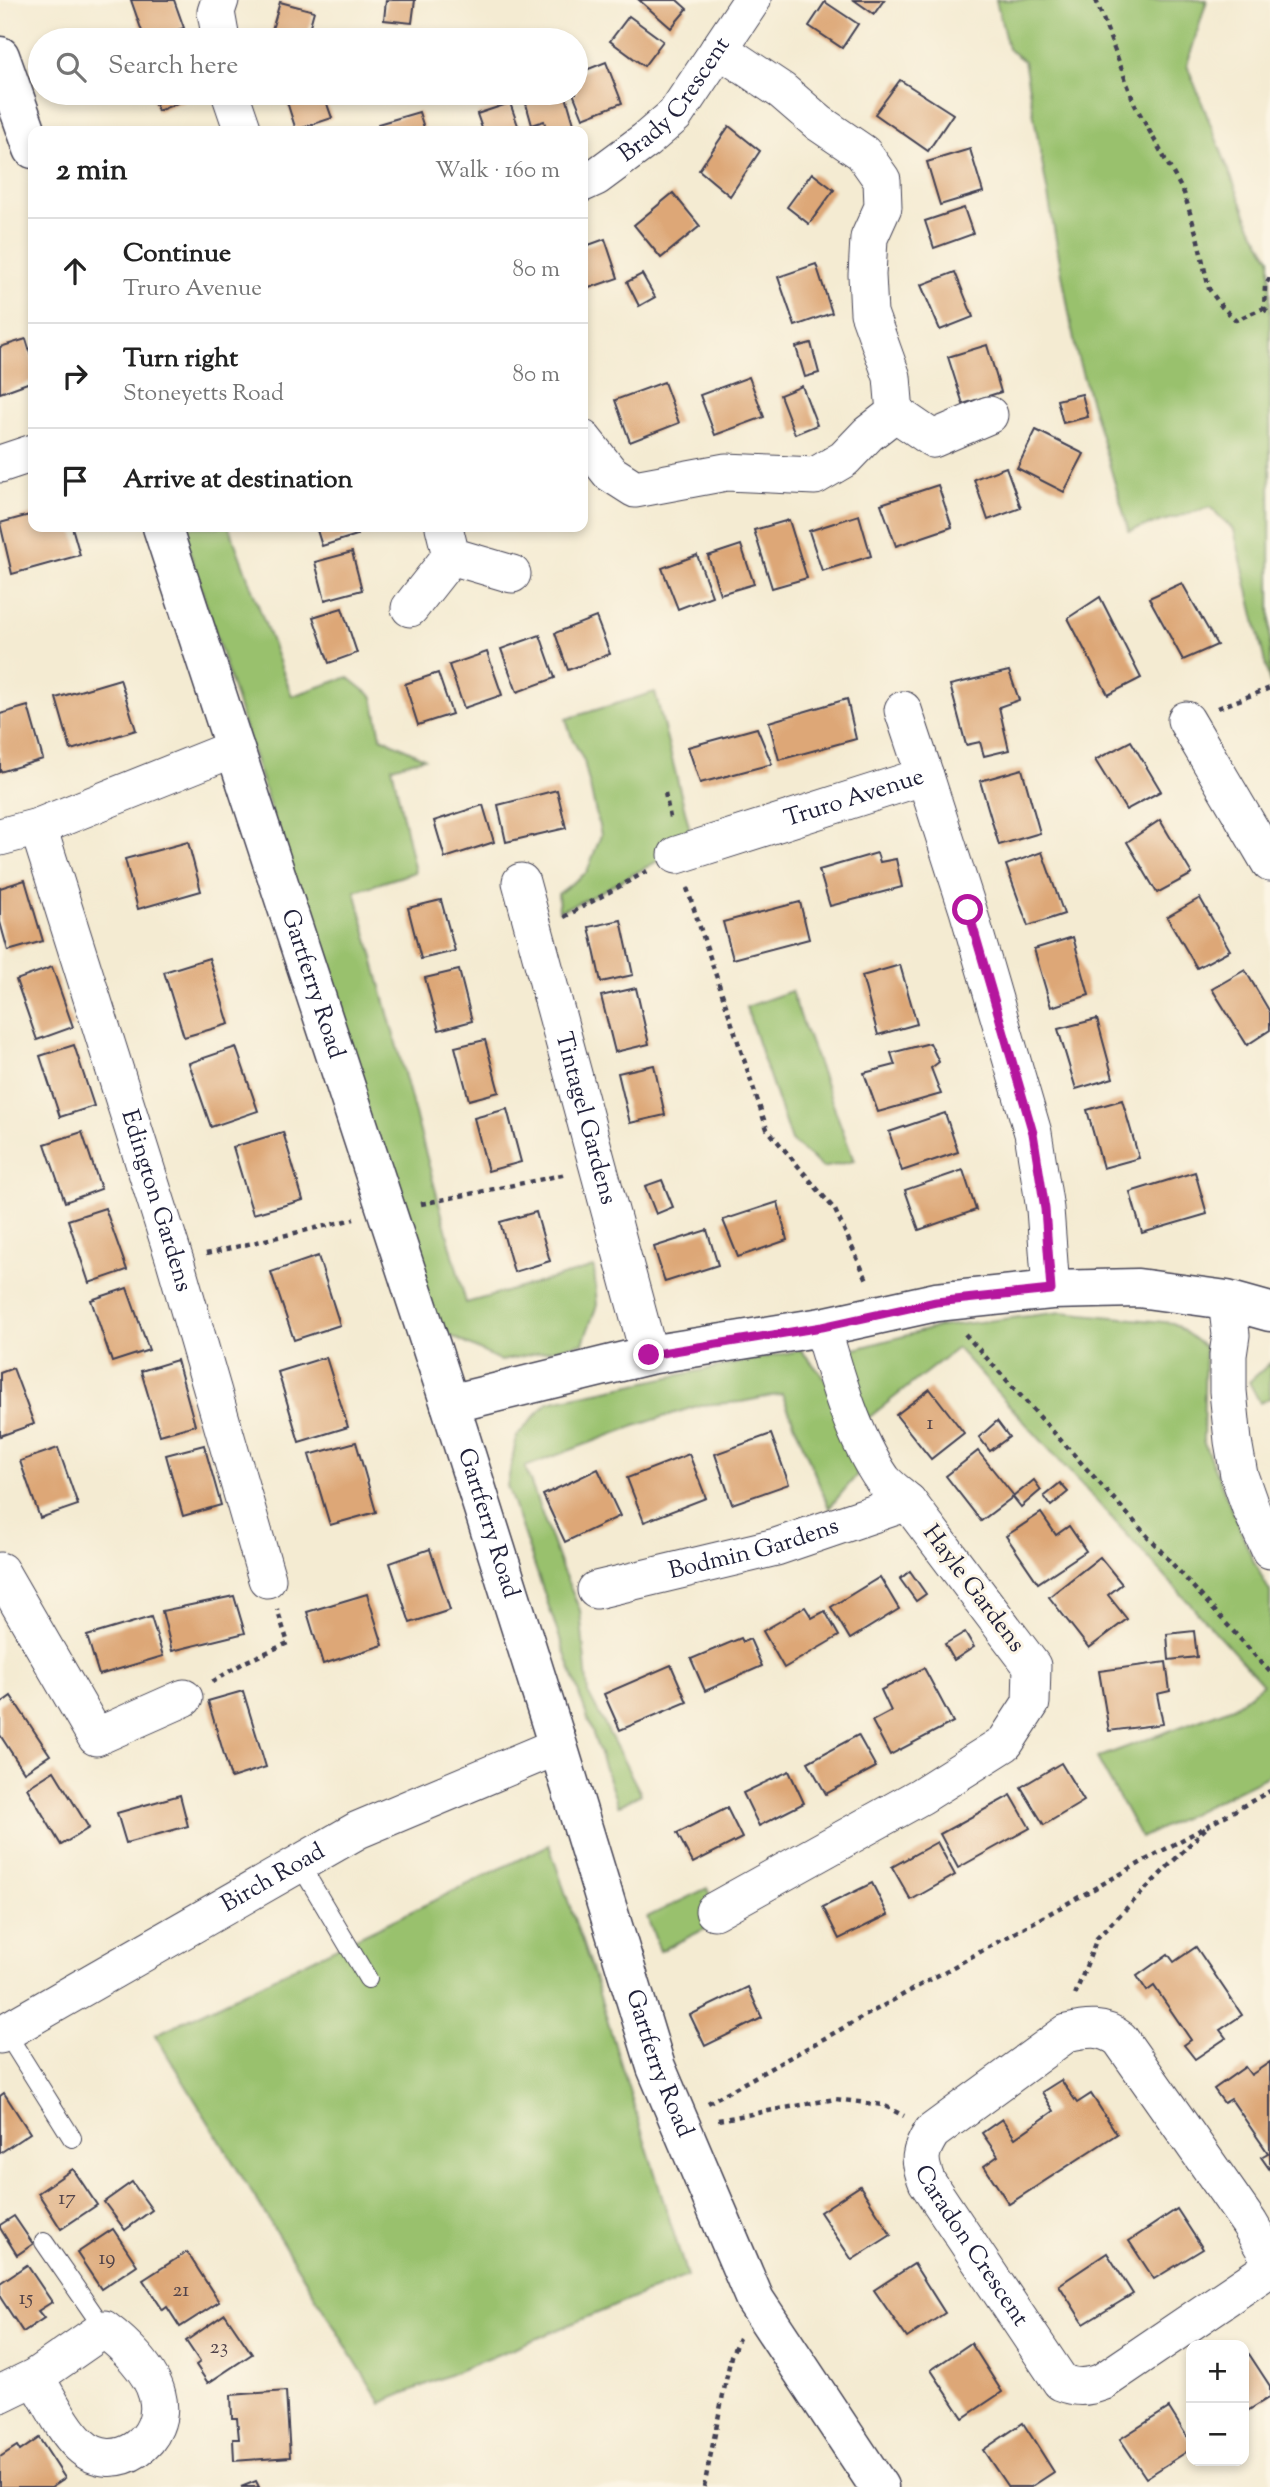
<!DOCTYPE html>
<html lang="en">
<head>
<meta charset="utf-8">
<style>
  body { margin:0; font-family:"Sorts Mill Goudy",serif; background:#f2f2f2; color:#222 }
  .controls { position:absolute; right:21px; bottom:21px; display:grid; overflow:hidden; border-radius:14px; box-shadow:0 4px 10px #0003 }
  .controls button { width:63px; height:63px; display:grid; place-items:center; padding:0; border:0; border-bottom:2px solid #e0e0e0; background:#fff; color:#222; font:35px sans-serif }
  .stop { position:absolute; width:21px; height:21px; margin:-16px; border:5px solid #b5179e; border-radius:50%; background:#fff }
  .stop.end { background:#b5179e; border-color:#fff; box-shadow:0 2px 7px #0008 }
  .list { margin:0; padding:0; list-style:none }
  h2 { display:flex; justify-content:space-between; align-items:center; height:91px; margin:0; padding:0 28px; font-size:30px }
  h2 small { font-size:23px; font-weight:400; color:#767676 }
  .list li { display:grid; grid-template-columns:46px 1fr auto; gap:21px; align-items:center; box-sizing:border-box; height:105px; padding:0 28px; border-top:2px solid #e0e0e0 }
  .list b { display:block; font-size:26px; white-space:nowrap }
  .list p { margin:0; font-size:23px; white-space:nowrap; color:#767676 }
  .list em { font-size:23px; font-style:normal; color:#767676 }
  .icon { flex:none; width:38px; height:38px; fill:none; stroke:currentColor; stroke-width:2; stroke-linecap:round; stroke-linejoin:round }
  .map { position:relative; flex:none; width:1270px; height:2487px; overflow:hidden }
  .search { position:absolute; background:#fff; box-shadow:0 4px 10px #0003; left:28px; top:28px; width:560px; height:77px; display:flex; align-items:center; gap:18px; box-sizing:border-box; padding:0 24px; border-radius:38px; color:#767676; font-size:26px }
  .panel { position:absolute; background:#fff; box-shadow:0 4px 10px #0003; left:28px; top:126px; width:560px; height:406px; border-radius:14px }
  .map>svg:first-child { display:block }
  .green { fill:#99c16d; stroke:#5e7254; stroke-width:2 }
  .building { fill:#dda777 }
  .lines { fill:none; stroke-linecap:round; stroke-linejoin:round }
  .service-casing { stroke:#424052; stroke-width:20 }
  .minor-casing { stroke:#424052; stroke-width:39 }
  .tertiary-casing { stroke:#424052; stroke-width:41 }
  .path { stroke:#424052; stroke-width:4.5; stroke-dasharray:5 5; stroke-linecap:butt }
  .service { stroke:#fff; stroke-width:18 }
  .minor { stroke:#fff; stroke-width:37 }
  .tertiary { stroke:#fff; stroke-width:38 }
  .route { stroke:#b5179e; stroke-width:9 }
  .labels { text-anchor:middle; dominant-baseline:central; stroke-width:6; stroke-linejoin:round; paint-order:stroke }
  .number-label { font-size:21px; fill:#51434a }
  .street-label { font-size:24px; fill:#22223b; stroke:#fcf5e5 }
</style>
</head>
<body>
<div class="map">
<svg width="1270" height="2487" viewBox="0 0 1270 2487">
  <rect width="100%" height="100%" fill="#fcf5e5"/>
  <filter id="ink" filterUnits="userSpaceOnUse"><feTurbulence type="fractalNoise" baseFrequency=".0143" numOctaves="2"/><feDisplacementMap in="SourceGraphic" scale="14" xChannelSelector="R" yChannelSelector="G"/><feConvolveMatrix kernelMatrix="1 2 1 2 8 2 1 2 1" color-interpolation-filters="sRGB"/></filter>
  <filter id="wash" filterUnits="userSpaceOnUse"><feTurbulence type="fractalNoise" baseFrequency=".00686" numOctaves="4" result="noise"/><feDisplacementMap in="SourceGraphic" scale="28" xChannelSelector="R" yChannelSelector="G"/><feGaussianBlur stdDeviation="1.57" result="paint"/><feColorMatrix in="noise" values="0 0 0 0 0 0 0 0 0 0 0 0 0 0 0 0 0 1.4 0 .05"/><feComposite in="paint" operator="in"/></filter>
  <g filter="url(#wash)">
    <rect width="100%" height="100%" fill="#f4ebd2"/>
    <g class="green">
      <polygon points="996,0 1207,0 1187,65 1250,224 1270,258 1270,684 1234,530 1210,507 1129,531 1076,352 1024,61 1008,49"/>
      <polygon points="182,527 229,527 292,696 348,677 373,697 381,737 424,758 392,767 415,872 355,891 466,1303 594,1267 597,1305 583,1343 501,1361 433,1327"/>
      <polygon points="655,692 693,842 591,897 559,911 558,894 587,872 601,835 584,761 572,738 566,719"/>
      <polygon points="791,991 854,1161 823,1168 791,1141 746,1007"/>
      <polygon points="1062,1312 1173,1323 1205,1347 1203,1441 1254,1562 1270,1592 1270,1775 1141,1838 1097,1758 1233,1707 1263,1684 957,1348 867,1419 840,1353 938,1327"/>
      <polygon points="801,1350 831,1386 849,1441 857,1475 829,1508 782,1394 741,1402 700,1405 632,1427 525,1467 562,1569 580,1610 588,1693 641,1794 618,1806 507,1486 517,1436 548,1402"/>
      <polygon points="1270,1363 1270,1398 1260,1403 1249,1382"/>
      <polygon points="549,1845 591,1968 687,2276 381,2403 155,2035"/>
      <polygon points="707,1888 721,1921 660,1951 647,1917"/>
    </g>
    <g id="blocks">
      <g class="building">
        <polygon points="131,0 174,0 184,28 145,40"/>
        <polygon points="386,0 415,0 412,23 384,20"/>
        <polygon points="639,0 677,0 687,9 671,28"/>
        <polygon points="854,0 884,0 874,14"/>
        <polygon points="280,2 314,11 306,40 269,40"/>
        <polygon points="825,2 858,24 842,48 809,26"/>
        <polygon points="629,16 663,41 644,66 610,41"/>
        <polygon points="606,62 622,103 583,118 573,93 576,93 576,74"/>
        <polygon points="900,80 953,114 928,151 875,114"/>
        <polygon points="150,93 188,93 190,98 158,111"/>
        <polygon points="313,93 323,93 332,118 296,130 287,102"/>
        <polygon points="523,93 565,93 574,124 550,131 547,131 544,121 532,125"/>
        <polygon points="510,103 520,131 483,131 477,114"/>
        <polygon points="419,112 425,131 380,131 378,124"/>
        <polygon points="729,126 760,151 730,196 699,170"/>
        <polygon points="970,149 983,192 940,205 927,162"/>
        <polygon points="812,173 834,190 809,224 787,207"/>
        <polygon points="673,193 700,226 661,258 634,225"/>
        <polygon points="964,208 973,234 934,248 925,221"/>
        <polygon points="605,239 618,278 583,290 583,247"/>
        <polygon points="816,264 832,313 795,326 778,277"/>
        <polygon points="955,272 973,317 940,330 921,285"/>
        <polygon points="642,274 655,297 639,306 627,282"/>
        <polygon points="26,339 33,362 33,381 0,393 0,347"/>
        <polygon points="811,343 819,373 805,377 796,347"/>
        <polygon points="987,345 1001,392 963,404 948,357"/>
        <polygon points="749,377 764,417 715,435 700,395"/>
        <polygon points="664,382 679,423 630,442 615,400"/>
        <polygon points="802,386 817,425 795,434 780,395"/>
        <polygon points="1082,394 1088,417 1063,423 1057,400"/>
        <polygon points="1036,430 1084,454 1064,492 1017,468"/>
        <polygon points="1006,467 1021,508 988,520 974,479"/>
        <polygon points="938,485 952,527 896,546 881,504"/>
        <polygon points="33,514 33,527 72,527 80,555 12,574 0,523"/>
        <polygon points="859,515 871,556 822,571 809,531"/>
        <polygon points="789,520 807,578 772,588 754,530"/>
        <polygon points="316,527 355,527 357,535 322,546"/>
        <polygon points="741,545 754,584 720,594 708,556"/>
        <polygon points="352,552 362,590 325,600 315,562"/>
        <polygon points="697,555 712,596 678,609 662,568"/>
        <polygon points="1182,583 1217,645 1183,660 1149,598"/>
        <polygon points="1100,597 1141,678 1108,695 1068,618"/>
        <polygon points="342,608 357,653 329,663 313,617"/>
        <polygon points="596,617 610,654 568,670 555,633"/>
        <polygon points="540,635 555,678 517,692 501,649"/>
        <polygon points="487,652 502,695 464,708 449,665"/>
        <polygon points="1009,671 1019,700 999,707 1009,750 984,756 980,742 966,745 950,685"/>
        <polygon points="438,673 452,714 418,725 405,684"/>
        <polygon points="120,679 136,730 71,750 56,698"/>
        <polygon points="847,699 856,739 779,760 769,722"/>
        <polygon points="28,706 43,759 0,772 0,714"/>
        <polygon points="757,728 772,764 700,783 688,747"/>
        <polygon points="1131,741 1161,791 1126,810 1095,760"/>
        <polygon points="1022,769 1040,833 999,845 980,781"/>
        <polygon points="557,790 566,828 506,842 498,805"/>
        <polygon points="483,805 494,842 445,858 434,821"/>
        <polygon points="1160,820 1192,874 1157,893 1127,842"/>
        <polygon points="188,842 201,891 138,909 125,859"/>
        <polygon points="1042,852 1064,914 1028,926 1006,865"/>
        <polygon points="877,853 880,862 896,859 902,887 830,906 819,870"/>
        <polygon points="25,880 43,941 8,951 0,922 0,888"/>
        <polygon points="1200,898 1230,950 1197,968 1167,917"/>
        <polygon points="441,900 455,951 421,959 408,908"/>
        <polygon points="800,902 809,939 733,959 723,922"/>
        <polygon points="621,920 633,975 601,982 589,927"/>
        <polygon points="1073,937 1089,995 1051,1007 1034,949"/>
        <polygon points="209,958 229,1024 184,1037 164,972"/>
        <polygon points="900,965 917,1024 878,1035 862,976"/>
        <polygon points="52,967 73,1027 37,1040 16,980"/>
        <polygon points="459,970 472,1021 439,1030 425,978"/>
        <polygon points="1245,970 1270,1012 1270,1030 1247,1045 1212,989"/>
        <polygon points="636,988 649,1044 615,1052 601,996"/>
        <polygon points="1097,1019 1113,1078 1076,1089 1058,1029"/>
        <polygon points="485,1040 499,1092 469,1100 455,1047"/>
        <polygon points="930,1043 939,1062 931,1068 941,1094 878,1112 864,1073 895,1065 891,1053"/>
        <polygon points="74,1045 94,1106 60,1117 40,1056"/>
        <polygon points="236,1047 258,1111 211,1127 189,1063"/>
        <polygon points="654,1065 665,1115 630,1123 618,1073"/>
        <polygon points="1122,1100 1139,1158 1103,1168 1087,1110"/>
        <polygon points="507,1109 521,1162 488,1171 474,1118"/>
        <polygon points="945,1113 958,1152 902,1171 889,1132"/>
        <polygon points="82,1132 101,1189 65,1202 45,1144"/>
        <polygon points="283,1132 303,1200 253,1214 233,1147"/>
        <polygon points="963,1170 976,1210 919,1230 905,1190"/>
        <polygon points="1195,1172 1207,1214 1142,1233 1130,1192"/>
        <polygon points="662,1180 673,1207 656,1214 645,1186"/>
        <polygon points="778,1202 787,1240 738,1257 723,1220"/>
        <polygon points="105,1208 127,1270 89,1283 68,1220"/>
        <polygon points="536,1212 550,1261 514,1272 500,1222"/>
        <polygon points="707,1230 718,1265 665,1282 654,1247"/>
        <polygon points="318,1256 340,1325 294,1340 271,1272"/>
        <polygon points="127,1288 149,1350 112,1362 91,1300"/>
        <polygon points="326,1357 348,1427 299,1442 278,1372"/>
        <polygon points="177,1360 195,1425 160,1435 141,1371"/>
        <polygon points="13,1368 34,1424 0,1436 0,1373"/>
        <polygon points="930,1389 964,1433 931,1459 896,1415"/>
        <polygon points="997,1421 1009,1437 990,1451 979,1437"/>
        <polygon points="771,1434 789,1484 732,1504 715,1454"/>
        <polygon points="356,1442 376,1512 330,1525 309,1455"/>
        <polygon points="204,1445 221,1505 183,1516 166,1455"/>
        <polygon points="58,1448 78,1505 40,1518 20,1461"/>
        <polygon points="978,1451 1014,1496 981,1521 946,1476"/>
        <polygon points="689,1454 706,1498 644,1522 627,1478"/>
        <polygon points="598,1469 620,1516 565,1542 543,1495"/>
        <polygon points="1034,1480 1041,1490 1021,1507 1013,1497"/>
        <polygon points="1060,1483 1068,1492 1051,1506 1044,1496"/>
        <polygon points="1041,1513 1056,1535 1069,1526 1086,1551 1038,1583 1006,1536"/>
        <polygon points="430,1549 450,1610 410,1623 390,1563"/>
        <polygon points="1100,1557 1122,1584 1108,1595 1127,1619 1089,1648 1049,1597"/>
        <polygon points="910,1571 926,1594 916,1601 900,1579"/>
        <polygon points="880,1577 899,1609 850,1639 831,1607"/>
        <polygon points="367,1594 383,1645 323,1664 307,1612"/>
        <polygon points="234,1596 245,1633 172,1651 162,1611"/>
        <polygon points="805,1607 812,1618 825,1611 839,1636 784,1668 763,1631"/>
        <polygon points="151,1617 163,1656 99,1675 87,1636"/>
        <polygon points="1194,1631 1197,1657 1169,1660 1167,1634"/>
        <polygon points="965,1632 974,1647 954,1660 945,1644"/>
        <polygon points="741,1638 743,1642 750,1639 762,1666 705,1691 691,1659"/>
        <polygon points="1166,1662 1170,1691 1157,1694 1163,1724 1109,1731 1099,1671"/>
        <polygon points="671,1665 687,1702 620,1730 604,1694"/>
        <polygon points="924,1668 953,1722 890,1755 872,1721 891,1711 881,1690"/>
        <polygon points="243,1691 266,1767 231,1778 208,1701"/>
        <polygon points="11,1696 50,1755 24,1772 0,1735 0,1704"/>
        <polygon points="858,1735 876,1767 826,1794 808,1762"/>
        <polygon points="1061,1763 1084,1801 1044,1825 1021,1787"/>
        <polygon points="54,1771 89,1828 61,1845 27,1788"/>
        <polygon points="789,1771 804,1803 759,1826 743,1793"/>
        <polygon points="180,1795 188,1826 126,1843 117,1813"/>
        <polygon points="1011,1795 1030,1828 958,1868 940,1834"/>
        <polygon points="727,1808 742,1838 693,1863 677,1833"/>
        <polygon points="937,1842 955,1875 911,1900 892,1867"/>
        <polygon points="872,1883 888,1915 839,1939 823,1907"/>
        <polygon points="1196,1947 1242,2015 1220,2030 1226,2038 1195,2059 1184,2045 1191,2040 1154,1986 1147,1991 1137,1976 1168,1954 1174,1962"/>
        <polygon points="748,1987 762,2018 705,2046 690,2015"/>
        <polygon points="1270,2062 1270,2170 1261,2157 1268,2153 1231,2099 1224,2103 1214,2089 1245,2067 1251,2075"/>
        <polygon points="1061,2080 1077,2103 1091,2094 1117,2134 1009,2204 984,2166 998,2156 982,2133 1002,2119 1015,2138 1054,2111 1042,2092"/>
        <polygon points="4,2093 30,2133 0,2153 0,2096"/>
        <polygon points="73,2169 97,2205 61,2229 38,2193"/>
        <polygon points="132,2182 152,2210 125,2230 104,2202"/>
        <polygon points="860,2186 891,2235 852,2260 820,2212"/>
        <polygon points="1177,2209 1203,2249 1154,2279 1129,2241"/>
        <polygon points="14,2216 33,2244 17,2255 0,2228 0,2225"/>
        <polygon points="113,2229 137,2265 101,2289 77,2253"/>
        <polygon points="187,2252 219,2302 180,2327 167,2307 163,2310 143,2280"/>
        <polygon points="1107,2253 1133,2294 1084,2324 1059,2285"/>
        <polygon points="914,2264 945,2313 907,2338 874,2290"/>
        <polygon points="27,2265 52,2302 38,2311 44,2318 23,2332 0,2297 0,2283"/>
        <polygon points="225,2314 252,2354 208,2383 196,2365 200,2362 186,2341"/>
        <polygon points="971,2343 1002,2392 963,2418 931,2370"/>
        <polygon points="1249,2354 1270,2386 1270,2397 1244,2413 1244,2357"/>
        <polygon points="286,2391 290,2457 234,2461 233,2439 239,2439 237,2418 232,2418 231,2395"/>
        <polygon points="1169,2408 1191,2443 1191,2449 1146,2478 1120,2439"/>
        <polygon points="1023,2423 1054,2472 1031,2487 1008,2487 983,2450"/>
        <polygon points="39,2438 65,2478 51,2487 0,2487 0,2457 17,2446 20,2451"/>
        <polygon points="256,2481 259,2487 241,2487"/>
      </g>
    </g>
  </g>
  <g filter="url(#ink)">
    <use href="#blocks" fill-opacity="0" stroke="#424052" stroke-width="2"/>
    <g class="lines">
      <defs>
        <g id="service">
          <polyline points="299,1863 368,1979"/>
          <polyline points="5,2031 72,2138"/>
          <polyline points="44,2242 104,2329"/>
        </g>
        <g id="minor">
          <polyline points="220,0 216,12 221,40"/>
          <polyline points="230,93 243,131"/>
          <path id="s1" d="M583,183L596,177L646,140L675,115L752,0"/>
          <polyline points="895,413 933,439 989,415"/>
          <polyline points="583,439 610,473 635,489 726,472 815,476 844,459 868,434 895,413 892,377 869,313 867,275 869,238 883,207 882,180 863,153 819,123 782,91 719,49"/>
          <polyline points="0,464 33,453"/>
          <polyline points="444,527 451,556 512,574"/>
          <polyline points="410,608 451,556"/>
          <polyline points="903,710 925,776"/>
          <polyline points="1186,720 1270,863"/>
          <path id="s2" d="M38,827L175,1261L267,1579"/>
          <polyline points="0,837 38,827 235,748"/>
          <path id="s3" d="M677,855L925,776L968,910L1033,1133L1045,1209L1051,1290"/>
          <path id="s4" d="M521,882L649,1355"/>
          <polyline points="1227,1300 1231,1335 1228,1355 1228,1391 1233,1441 1239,1475 1251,1509 1270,1550"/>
          <polyline points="0,1571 96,1737 184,1698"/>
          <path id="s5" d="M596,1590L776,1547L908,1502"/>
          <path d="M714,1911L921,1796L1005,1743L1031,1703L1032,1666L908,1502C900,1495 890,1488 883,1480C853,1437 836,1376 822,1327"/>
          <path id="s6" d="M0,2035L358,1830L558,1746"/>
          <path id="s7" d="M1270,2259L1249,2223L1120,2039C1103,2026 1087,2028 1067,2033L932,2132C919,2152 918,2160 927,2182L1061,2382C1076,2388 1086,2388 1102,2382L1270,2268"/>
          <path d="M0,2394L35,2377L104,2329C124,2344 151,2370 157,2395C169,2440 115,2478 80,2445C61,2427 49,2398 35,2377"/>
        </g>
        <g id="tertiary">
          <polyline points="0,56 33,149"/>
          <path id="s8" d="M162,527L450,1404L558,1746L656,2067L755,2300L879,2487"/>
          <polyline points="450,1404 649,1355 822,1327 936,1302 1051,1290 1138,1288 1227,1300 1270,1312"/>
        </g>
      </defs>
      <use href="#service" class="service-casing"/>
      <use href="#minor" class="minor-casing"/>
      <use href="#tertiary" class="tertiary-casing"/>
      <g class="path">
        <polyline points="1096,0 1135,105 1184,193 1197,236 1209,289 1222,307 1236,320 1264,308 1265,286 1270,277"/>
        <polyline points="1264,308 1270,315"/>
        <polyline points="1218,708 1270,688"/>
        <polyline points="665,793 671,822"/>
        <polyline points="687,888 767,1129 835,1210 868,1282"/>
        <polyline points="564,917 649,870"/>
        <polyline points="421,1204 567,1174"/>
        <polyline points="206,1254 354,1219"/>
        <polyline points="965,1334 1270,1672"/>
        <polyline points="212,1682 245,1662 288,1643 277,1609"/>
        <polyline points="1075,1995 1097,1938 1206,1828"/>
        <polyline points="708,2103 1270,1791"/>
        <polyline points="718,2120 835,2099 883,2105 904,2116"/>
        <polyline points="704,2487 731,2356 739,2338"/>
      </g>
      <use href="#service" class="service"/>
      <use href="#minor" class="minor"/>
      <use href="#tertiary" class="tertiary"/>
    </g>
  </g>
  <g class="lines" filter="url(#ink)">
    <polyline class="route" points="649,1355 822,1327 936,1302 1051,1290 1045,1209 1033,1133 968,910"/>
  </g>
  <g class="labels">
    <g class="number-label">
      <text x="930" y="1424">1</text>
      <text x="67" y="2199">17</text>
      <text x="107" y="2259">19</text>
      <text x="181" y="2291">21</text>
      <text x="26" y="2299">15</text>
      <text x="219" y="2348">23</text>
    </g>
    <g class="street-label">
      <text stroke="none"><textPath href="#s1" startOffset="126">Brady Crescent</textPath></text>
      <text stroke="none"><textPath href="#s3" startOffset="186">Truro Avenue</textPath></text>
      <text stroke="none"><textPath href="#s8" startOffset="481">Gartferry Road</textPath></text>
      <text stroke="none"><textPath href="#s4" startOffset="245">Tintagel Gardens</textPath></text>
      <text stroke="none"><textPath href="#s2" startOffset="392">Edington Gardens</textPath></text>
      <text stroke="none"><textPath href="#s8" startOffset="1048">Gartferry Road</textPath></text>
      <text stroke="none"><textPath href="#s5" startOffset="163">Bodmin Gardens</textPath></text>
      <text transform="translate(973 1589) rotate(53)">Hayle Gardens</text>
      <text stroke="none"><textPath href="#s6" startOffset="315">Birch Road</textPath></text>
      <text stroke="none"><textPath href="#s8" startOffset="1615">Gartferry Road</textPath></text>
      <text stroke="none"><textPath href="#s7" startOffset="620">Caradon Crescent</textPath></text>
    </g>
  </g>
</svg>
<div class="controls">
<button>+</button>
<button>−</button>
</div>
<div class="stop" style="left:968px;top:910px"></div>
<div class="stop end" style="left:649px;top:1355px"></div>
<div class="search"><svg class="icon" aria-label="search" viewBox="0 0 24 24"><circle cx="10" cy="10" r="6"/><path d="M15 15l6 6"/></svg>Search here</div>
<section class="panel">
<h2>2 min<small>Walk · 160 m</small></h2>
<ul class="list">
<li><svg class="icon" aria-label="ahead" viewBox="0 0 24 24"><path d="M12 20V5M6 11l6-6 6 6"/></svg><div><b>Continue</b><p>Truro Avenue</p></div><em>80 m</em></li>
<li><svg class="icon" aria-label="right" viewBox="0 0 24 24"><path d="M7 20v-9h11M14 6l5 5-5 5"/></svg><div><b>Turn right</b><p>Stoneyetts Road</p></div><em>80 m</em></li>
<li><svg class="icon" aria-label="arrive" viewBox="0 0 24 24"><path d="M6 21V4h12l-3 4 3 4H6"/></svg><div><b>Arrive at destination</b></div></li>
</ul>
</section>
</div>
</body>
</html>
